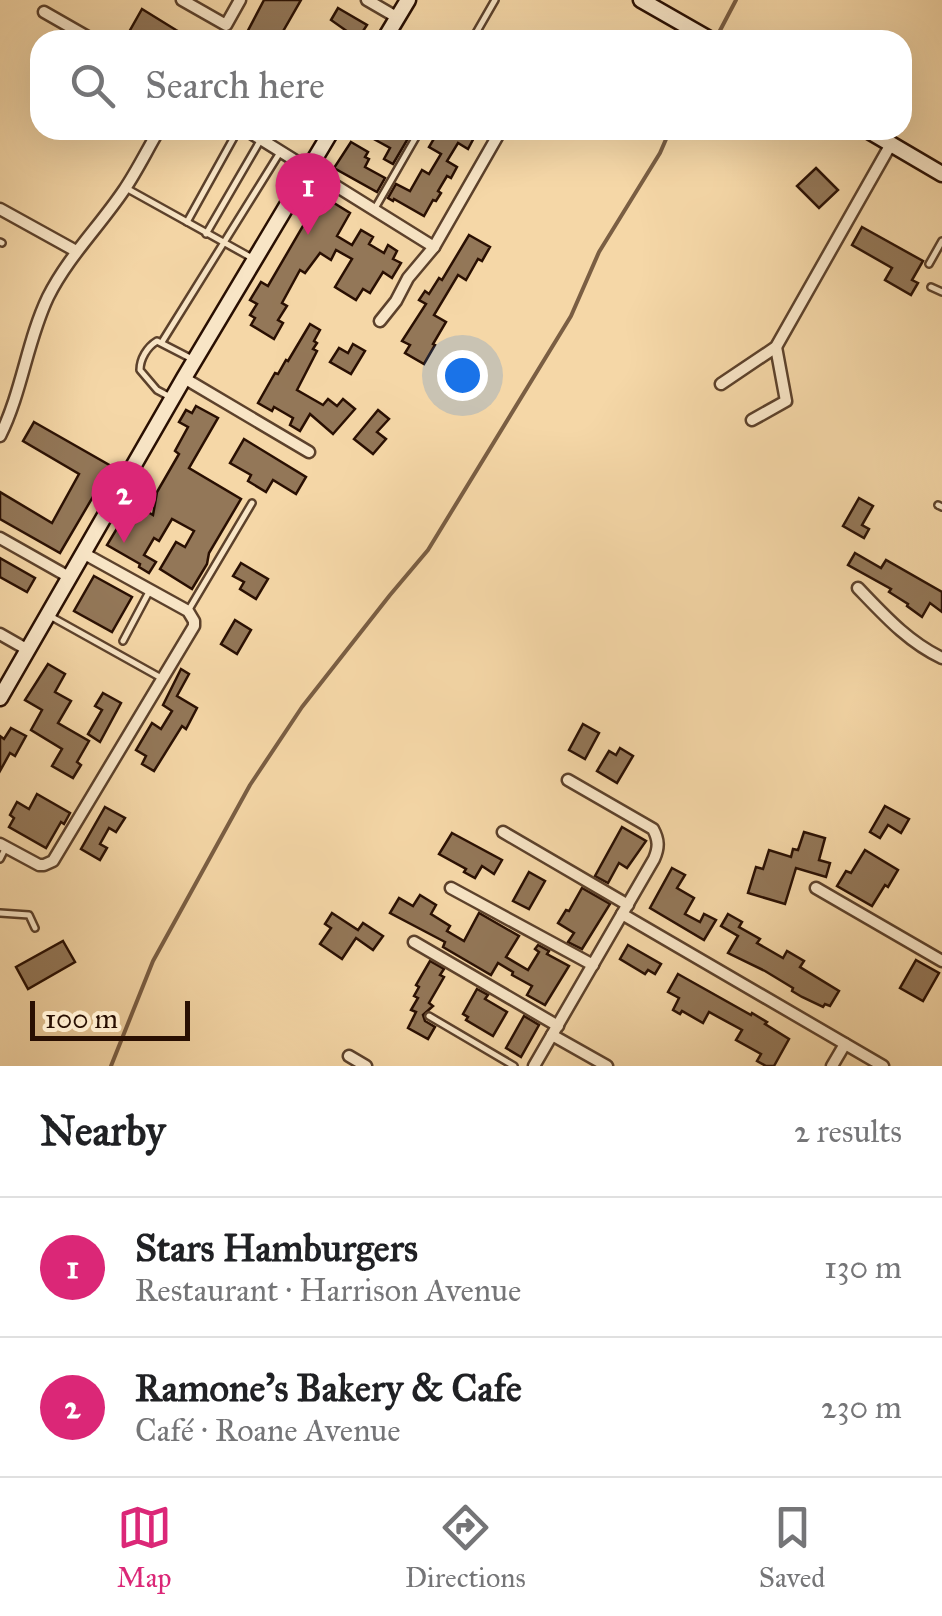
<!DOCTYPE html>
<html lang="en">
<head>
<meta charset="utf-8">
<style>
  body { margin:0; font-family:"IM FELL Great Primer",serif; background:#f6f6f6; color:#202124 }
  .scale { position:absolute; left:30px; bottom:25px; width:160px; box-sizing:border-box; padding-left:10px; border:5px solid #290f02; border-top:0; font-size:28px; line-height:35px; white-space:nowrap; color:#290f02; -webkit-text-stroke:8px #f8e5c6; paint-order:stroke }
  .you { position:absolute; left:462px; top:375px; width:35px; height:35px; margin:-25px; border:8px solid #fff; border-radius:50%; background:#1a73e8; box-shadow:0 0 0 15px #1a73e833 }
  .badge { display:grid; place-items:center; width:65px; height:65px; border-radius:50%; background:#db2777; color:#fff; font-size:32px; font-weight:700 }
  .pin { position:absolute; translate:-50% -82px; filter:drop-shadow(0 2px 5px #0008) }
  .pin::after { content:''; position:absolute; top:52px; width:35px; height:30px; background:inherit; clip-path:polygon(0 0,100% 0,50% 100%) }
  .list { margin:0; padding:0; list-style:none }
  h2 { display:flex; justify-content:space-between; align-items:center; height:130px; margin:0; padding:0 40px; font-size:42px }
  h2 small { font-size:32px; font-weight:400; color:#757577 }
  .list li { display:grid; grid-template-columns:65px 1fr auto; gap:30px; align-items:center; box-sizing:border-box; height:140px; padding:0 40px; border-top:2px solid #e0e0e0 }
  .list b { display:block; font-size:38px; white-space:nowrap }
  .list p { margin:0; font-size:32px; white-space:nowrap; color:#757577 }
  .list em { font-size:32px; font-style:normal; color:#757577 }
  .icon { flex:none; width:55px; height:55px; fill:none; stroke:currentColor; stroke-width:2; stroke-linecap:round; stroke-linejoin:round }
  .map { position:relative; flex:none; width:942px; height:1066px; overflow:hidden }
  .search { position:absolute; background:#fff; box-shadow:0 10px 40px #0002; left:30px; right:30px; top:30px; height:110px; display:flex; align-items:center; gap:25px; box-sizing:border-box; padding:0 35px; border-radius:30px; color:#757577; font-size:38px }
  .sheet { height:410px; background:#fff }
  nav { display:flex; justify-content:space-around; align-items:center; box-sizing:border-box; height:140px; border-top:2px solid #e0e0e0; background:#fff; font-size:28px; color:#757577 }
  nav a { display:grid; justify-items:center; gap:5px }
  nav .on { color:#db2777 }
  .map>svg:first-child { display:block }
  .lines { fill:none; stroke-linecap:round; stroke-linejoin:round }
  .stream { stroke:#7a5e43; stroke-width:4 }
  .building { fill:#937758; stroke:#290f02; stroke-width:2.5 }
  .lane-casing { stroke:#5c412b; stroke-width:10 }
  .street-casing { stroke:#5c412b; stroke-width:15 }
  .secondary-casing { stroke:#290f02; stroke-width:19 }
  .lane { stroke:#f8e5c6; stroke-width:5 }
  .street { stroke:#f8e5c6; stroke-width:10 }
  .secondary { stroke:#f8e5c6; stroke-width:14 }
</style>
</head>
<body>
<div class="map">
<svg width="942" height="1066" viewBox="0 0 942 1066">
  <rect width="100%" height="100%" fill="#f5d7a7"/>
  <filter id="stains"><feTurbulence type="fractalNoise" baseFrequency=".002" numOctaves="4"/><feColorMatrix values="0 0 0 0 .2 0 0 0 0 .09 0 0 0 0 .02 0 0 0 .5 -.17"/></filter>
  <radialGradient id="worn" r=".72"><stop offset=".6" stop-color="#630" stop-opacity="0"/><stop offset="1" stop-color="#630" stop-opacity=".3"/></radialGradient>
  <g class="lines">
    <g class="stream">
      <polyline points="715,40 736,0"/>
      <polyline points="111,1066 153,961 250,785 302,707 390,595 428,550 571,316 599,252 660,153 670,130"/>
    </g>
  </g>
  <g class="building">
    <polygon points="264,0 301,0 278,40 243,40"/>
    <polygon points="338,8 367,25 358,39 331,20"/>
    <polygon points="142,9 176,30 194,40 143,40 129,32"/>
    <polygon points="376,130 413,130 393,164 384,159 390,148 372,138"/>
    <polygon points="439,130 469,130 476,134 468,149 458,143 447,161 457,167 451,178 447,176 438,191 441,193 436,201 433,200 424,216 394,199 393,201 388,198 396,184 410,191 422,170 429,174 441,154 429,147"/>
    <polygon points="351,142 368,152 365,157 369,159 365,167 385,178 377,192 334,168"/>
    <polygon points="816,168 838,190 819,208 797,186"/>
    <polygon points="321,195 350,213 337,236 352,245 361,230 373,237 369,244 384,253 388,245 397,251 393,259 401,263 392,278 383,272 370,293 363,289 356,300 335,287 352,259 336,250 331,260 320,253 305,273 300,270 282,303 287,306 278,320 283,323 274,339 251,325 255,318 250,315 257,304 250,300 261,282 268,286"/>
    <polygon points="862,227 923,261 912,280 918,283 911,295 885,280 892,268 852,245"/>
    <polygon points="469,235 490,247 482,261 478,259 466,280 458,275 434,315 446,322 433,344 435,345 424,364 405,353 410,345 402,341 426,304 419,300 425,291 429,294 439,278 442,280"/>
    <polygon points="310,324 320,330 314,341 317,343 313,349 317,351 297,390 323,405 328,399 337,406 343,399 355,409 333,434 310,414 300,431 290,425 293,418 274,407 272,411 258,403 275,373 278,374 286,360 288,361"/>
    <polygon points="353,344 365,351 351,374 330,362 339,348 348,353"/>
    <polygon points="196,406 218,418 189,468 241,499 209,553 207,564 192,589 160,569 176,542 185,547 194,531 172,519 159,541 154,538 144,555 156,562 149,573 139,567 140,564 107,545 119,525 125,529 138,506 153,515 157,492 179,454 175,451 188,427 179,422 186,410 192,413"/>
    <polygon points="378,410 389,419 377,432 386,439 373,454 354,439"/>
    <polygon points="34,422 111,466 60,553 0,519 0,492 52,523 79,474 23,441"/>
    <polygon points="244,439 306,477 296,494 273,480 266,492 248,481 251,475 230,463"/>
    <polygon points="859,498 873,506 862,525 869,529 864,538 843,526"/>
    <polygon points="855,553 881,568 886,560 942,592 942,612 930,603 922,617 907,606 908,604 889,592 891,589 848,565"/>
    <polygon points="0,558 35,578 27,592 0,577"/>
    <polygon points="241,563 268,579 256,599 240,589 244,582 233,576"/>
    <polygon points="94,576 132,597 112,632 74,611"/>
    <polygon points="235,620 251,630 237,654 221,644"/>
    <polygon points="48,664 65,674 55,692 71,701 58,723 89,741 77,762 81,765 73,778 52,766 62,749 31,730 42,710 25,700"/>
    <polygon points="181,669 189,674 177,696 197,708 186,729 182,726 154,771 142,764 146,756 136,750 152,723 161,729 172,711 163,705"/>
    <polygon points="103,693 121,703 100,742 88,734 102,710 95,706"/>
    <polygon points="583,724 599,733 585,759 569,750"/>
    <polygon points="11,728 26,736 15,756 10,753 0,771 0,736 4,739"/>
    <polygon points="620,748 633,756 617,783 597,771 609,751 616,755"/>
    <polygon points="37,794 70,813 64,824 61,822 46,848 9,827 14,818 10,815 17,802 29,809"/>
    <polygon points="885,806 909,819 901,833 888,825 880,838 870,832"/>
    <polygon points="105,807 125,818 116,832 109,828 100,844 107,848 100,860 81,849"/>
    <polygon points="622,827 646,841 627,868 619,863 608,883 595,876"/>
    <polygon points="804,832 825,838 819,860 830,863 826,877 796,868 785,904 748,893 756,867 763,869 769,850 791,857 793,849 798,850"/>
    <polygon points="452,833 502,860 494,874 482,866 475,878 464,872 466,869 439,854"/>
    <polygon points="865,850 898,870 888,887 885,885 872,906 837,886 846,871 851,873"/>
    <polygon points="672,868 685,875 677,888 694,898 685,914 700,922 704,914 716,920 704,940 650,908"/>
    <polygon points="529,872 545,881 529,909 513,901"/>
    <polygon points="582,888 610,904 582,949 568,942 574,933 558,923 566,910 569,911"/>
    <polygon points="420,895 436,905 431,914 450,926 447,931 464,941 479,913 519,936 506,957 528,970 539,952 535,949 538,945 549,951 547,954 569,966 545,1005 527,995 532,986 512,975 513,972 498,963 491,975 443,947 445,942 390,913 399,898 413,906"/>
    <polygon points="332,913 358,930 363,923 383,936 373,950 356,938 342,959 320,944 331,928 325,924"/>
    <polygon points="728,914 742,922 739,927 760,939 757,943 783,958 787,951 804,961 800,967 839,991 830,1006 825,1004 823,1007 802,997 792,991 793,988 765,971 728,953 738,936 721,926"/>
    <polygon points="63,941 75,962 28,989 16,967"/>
    <polygon points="628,945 661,964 655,974 648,970 645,974 620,959"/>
    <polygon points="916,960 939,973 923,1001 900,988"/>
    <polygon points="430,961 444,969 440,975 444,977 429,1003 433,1006 423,1015 425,1021 435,1027 428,1039 408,1028 416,1012 411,1010 418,998 414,996 419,987 416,985"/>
    <polygon points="678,974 751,1015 752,1013 767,1022 765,1024 789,1039 774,1066 766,1066 757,1061 761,1054 736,1040 742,1030 709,1012 703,1023 682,1011 680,1014 673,1010 679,998 668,992"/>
    <polygon points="477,989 488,995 485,999 507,1012 493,1036 466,1020 468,1017 463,1014"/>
    <polygon points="524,1016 539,1025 521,1057 506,1048"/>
  </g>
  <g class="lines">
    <defs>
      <g id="lane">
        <polyline points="472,40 495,0"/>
        <polyline points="126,188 252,258"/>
        <polyline points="374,210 420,130"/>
        <polyline points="187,222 238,130"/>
        <polyline points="206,234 260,141"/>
        <polyline points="0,242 2,243"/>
        <polyline points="929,264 942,241"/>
        <polyline points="931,287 942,292"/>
        <polyline points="162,342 279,154"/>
        <path d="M172,398L157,390L140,370C140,359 147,347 157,341L192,359"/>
        <polyline points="938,505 942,507"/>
        <polyline points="188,611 252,503"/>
        <polyline points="50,616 163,679"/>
        <polyline points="123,641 150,590"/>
        <polyline points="0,859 6,847"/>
        <polyline points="0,913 29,915 35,928"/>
        <polyline points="429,1016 514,1066"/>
      </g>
      <g id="street">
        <polyline points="182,0 226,25 240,0"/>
        <polyline points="367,0 398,18"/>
        <polyline points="44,12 93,40"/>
        <polyline points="246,130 434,247"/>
        <polyline points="0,209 76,251"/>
        <polyline points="380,321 396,301 408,278 434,247 501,130"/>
        <polyline points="184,378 309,452"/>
        <polyline points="721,384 776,347 891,144"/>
        <polyline points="752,420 786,401 776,347"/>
        <path d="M0,436C22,392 27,341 48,297C68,257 99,227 124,190C137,171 147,150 159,130"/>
        <polyline points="0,538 69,577"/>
        <path d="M858,588C884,615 908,642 942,658"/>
        <polyline points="0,634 28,650"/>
        <polyline points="503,832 628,905"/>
        <polyline points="0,844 39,865 44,865 53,861 194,626 194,621 188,611 83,553"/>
        <polyline points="451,888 593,965"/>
        <polyline points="816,888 942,961"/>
        <polyline points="622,914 883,1066"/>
        <polyline points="414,942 558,1026"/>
        <polyline points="552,1035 607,1066"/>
        <polyline points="349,1056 366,1066"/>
        <path d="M534,1066L654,859C659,848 659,840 653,829L568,780"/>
        <polyline points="832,1066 845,1044"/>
      </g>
      <g id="secondary">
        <polyline points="641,0 711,40"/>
        <polyline points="384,40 408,0"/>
        <polyline points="867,130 942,174"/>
        <polyline points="0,698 184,378 332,130"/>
      </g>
    </defs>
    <use href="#lane" class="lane-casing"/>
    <use href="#street" class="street-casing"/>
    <use href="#secondary" class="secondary-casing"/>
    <use href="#lane" class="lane"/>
    <use href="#street" class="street"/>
    <use href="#secondary" class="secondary"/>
  </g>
  <rect width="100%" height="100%" filter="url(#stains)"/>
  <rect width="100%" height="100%" fill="url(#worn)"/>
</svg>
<div class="scale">100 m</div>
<div class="you"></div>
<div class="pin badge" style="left:308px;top:235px">1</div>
<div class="pin badge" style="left:124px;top:543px">2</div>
<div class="search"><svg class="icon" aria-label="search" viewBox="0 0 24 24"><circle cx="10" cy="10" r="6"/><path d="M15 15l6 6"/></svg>Search here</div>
</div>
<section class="sheet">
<h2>Nearby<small>2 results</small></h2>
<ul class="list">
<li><span class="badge">1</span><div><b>Stars Hamburgers</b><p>Restaurant · Harrison Avenue</p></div><em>130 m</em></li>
<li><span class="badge">2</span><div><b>Ramone's Bakery &amp; Cafe</b><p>Café · Roane Avenue</p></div><em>230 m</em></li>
</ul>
</section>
<nav>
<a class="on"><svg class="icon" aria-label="map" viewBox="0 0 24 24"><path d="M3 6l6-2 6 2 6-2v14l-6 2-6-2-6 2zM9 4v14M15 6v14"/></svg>Map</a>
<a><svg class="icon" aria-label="directions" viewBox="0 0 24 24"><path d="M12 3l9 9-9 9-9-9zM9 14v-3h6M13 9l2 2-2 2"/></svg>Directions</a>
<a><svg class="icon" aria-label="saved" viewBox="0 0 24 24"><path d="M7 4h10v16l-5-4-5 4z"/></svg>Saved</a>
</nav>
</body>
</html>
